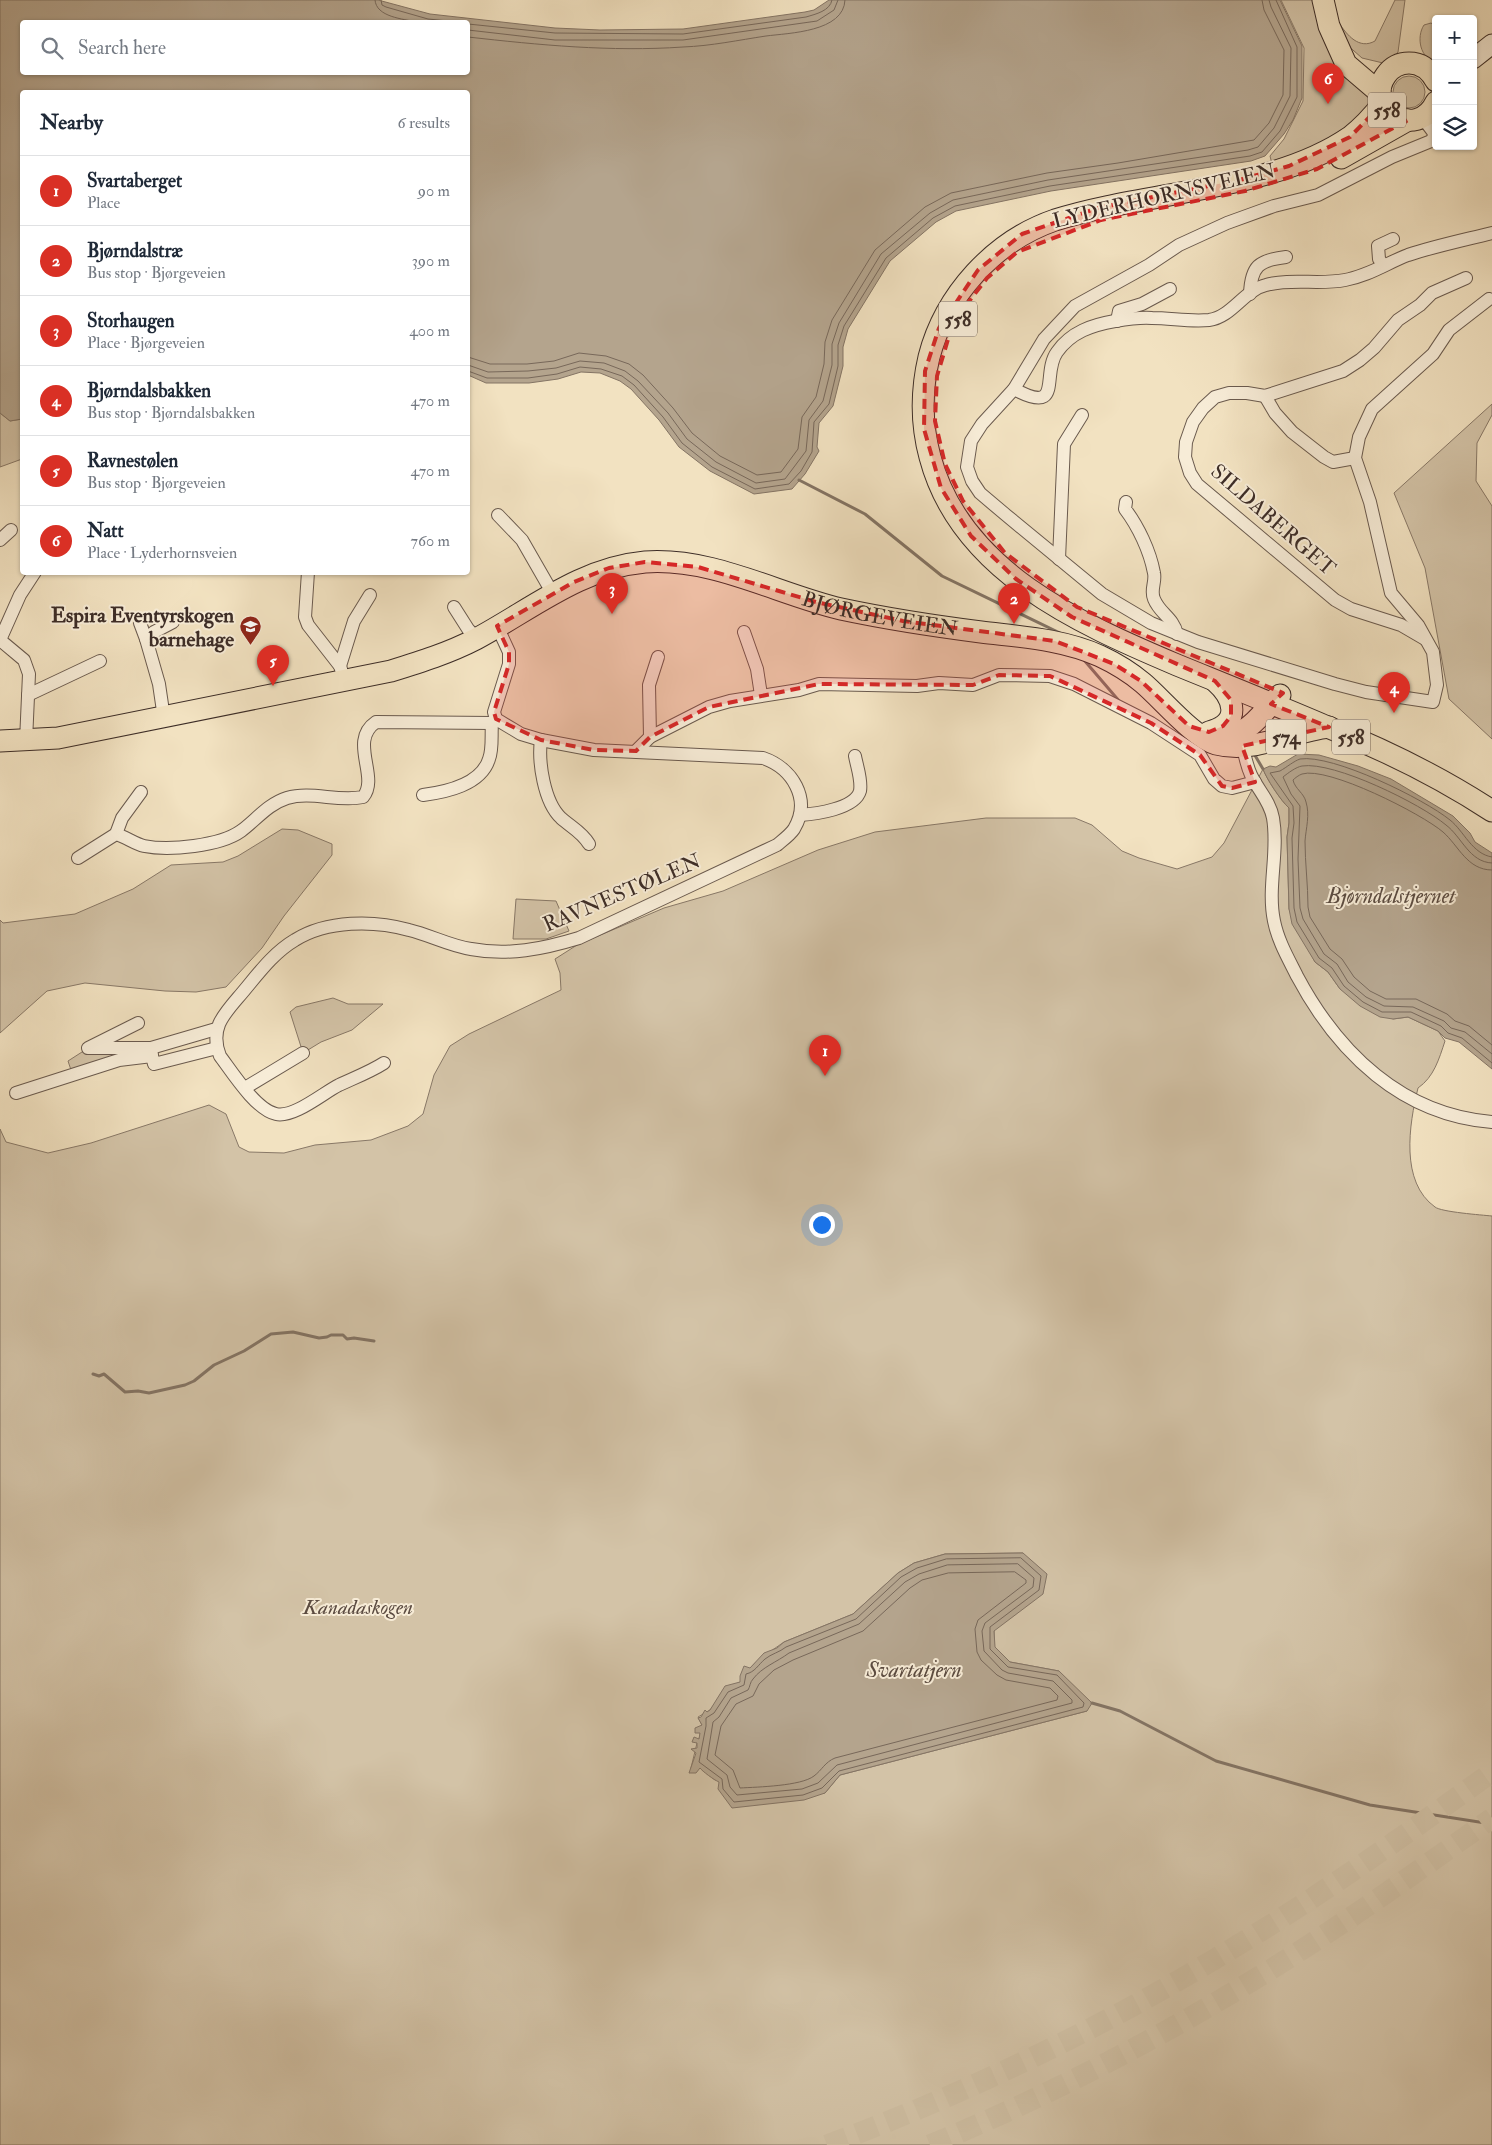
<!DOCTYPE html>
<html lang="en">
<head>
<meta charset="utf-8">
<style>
  body { margin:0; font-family:"IM FELL Double Pica",serif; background:#f6f6f7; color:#1f2937 }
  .controls { position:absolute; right:15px; top:15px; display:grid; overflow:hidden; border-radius:5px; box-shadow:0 1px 4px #0004 }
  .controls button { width:45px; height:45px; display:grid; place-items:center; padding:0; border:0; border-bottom:1px solid #e0e1e3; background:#fff; color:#1f2937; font:25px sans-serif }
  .you { position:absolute; left:821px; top:1224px; width:18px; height:18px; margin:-12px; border:4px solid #fff; border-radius:50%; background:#1a73e8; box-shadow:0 0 0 8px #1a73e833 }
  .badge { display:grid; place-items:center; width:32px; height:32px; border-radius:50%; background:#d93025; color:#fff; font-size:16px; font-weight:700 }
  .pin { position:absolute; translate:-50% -41px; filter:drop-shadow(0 1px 2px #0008) }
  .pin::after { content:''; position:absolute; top:26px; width:18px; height:15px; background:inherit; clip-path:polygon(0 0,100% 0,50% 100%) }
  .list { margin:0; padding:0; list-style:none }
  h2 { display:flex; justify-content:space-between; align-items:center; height:65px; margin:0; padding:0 20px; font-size:21px }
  h2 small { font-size:16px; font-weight:400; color:#747a83 }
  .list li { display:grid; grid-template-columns:32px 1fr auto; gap:15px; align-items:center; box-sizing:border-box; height:70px; padding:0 20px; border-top:1px solid #e0e1e3 }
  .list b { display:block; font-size:19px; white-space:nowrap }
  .list p { margin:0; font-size:16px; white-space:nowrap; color:#747a83 }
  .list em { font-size:16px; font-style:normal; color:#747a83 }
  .icon { flex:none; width:28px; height:28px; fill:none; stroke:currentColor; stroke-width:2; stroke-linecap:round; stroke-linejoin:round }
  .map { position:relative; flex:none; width:1492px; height:2145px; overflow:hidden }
  .search { position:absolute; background:#fff; box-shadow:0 1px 4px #0004; left:20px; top:20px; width:450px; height:55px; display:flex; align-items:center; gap:12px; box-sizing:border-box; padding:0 18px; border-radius:5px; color:#747a83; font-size:19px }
  .panel { position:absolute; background:#fff; box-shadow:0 1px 4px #0004; left:20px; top:90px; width:450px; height:485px; border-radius:5px }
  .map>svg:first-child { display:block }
  .green { fill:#d3c3a7; stroke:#887867; fill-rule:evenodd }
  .water { fill:#b4a48d; stroke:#847464; fill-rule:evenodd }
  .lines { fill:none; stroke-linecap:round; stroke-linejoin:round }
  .shore { stroke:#78685a; stroke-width:1 }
  .stream { stroke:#847464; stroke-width:3 }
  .primary-tunnel { stroke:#cebea2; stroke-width:21; stroke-dasharray:21 11; stroke-linecap:butt }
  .street-casing { stroke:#6a5a4e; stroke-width:14 }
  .secondary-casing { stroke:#3d2d27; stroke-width:21 }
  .primary-casing { stroke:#3d2d27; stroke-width:23 }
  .street { stroke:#f7ecd7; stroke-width:12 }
  .secondary { stroke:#f7ecd7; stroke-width:19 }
  .primary { stroke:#f2e2c1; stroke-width:21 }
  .marked { fill:#d62828; fill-opacity:0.2; stroke:#d62828; stroke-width:4; stroke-dasharray:10 6; stroke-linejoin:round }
  .labels { text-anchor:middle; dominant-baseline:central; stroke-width:4; stroke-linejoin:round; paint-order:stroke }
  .shield { fill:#f7ecd7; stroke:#75665c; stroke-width:1 }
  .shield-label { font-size:20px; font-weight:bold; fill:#3d2d27 }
  .street-label { font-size:21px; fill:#3d2d27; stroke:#f7ecd7 }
  .poi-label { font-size:21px; font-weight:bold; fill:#3d2d27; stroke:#f7ecd7; text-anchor:end }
  .park-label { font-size:21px; font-style:italic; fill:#5b4b41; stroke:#f7ecd7 }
  .water-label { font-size:22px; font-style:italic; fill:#5b4b40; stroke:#f7ecd7 }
</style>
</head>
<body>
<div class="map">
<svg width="1492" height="2145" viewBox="0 0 1492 2145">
  <rect width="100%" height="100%" fill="#f2e2c1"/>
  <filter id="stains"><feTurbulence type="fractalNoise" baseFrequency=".004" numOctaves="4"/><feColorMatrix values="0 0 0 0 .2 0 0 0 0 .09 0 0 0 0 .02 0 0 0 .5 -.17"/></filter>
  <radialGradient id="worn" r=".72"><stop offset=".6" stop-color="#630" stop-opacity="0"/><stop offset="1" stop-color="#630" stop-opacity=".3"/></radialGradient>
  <g class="green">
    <polygon points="1281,0 1312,0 1336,49 1370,94 1371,103 1365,115 1316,148 1272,164 1270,156 1284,139 1303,101 1304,48"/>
    <path d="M1395,0H1405L1398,52L1393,58L1383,63L1362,58L1345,43L1339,23C1347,35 1359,50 1375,41Z"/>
    <path d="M1431,23L1436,26V62C1420,59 1416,37 1424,25Z"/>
    <circle cx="1409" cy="92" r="16"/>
    <polygon points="1492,404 1492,415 1477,443 1476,481 1492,506 1492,739 1449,699 1425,568 1394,493"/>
    <polygon points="0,413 10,421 22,419 22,459 0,467"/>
    <path d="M1263,769C1266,778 1281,801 1289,808V823L1287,837L1289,909L1315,962L1328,972L1340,989L1393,1019L1408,1017L1438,1031L1445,1041C1439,1059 1434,1077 1418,1088C1409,1125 1400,1182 1435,1207C1441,1212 1482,1215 1492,1216V2145H0V1129L6,1142L48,1153L91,1143L209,1105L226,1114L239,1147L249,1152L284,1153L315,1145L371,1140L408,1126L423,1114L434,1075L450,1046L469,1034L561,990L560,973L555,959L577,945L664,908L723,891L818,850L875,832L986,818H1075L1092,825L1122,851L1139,858L1177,869L1212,857L1224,843ZM1023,1553L994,1631V1647L1010,1662L1059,1671L1087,1711L840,1775L825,1793L715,1780L700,1768L692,1770L691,1768L697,1743L695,1741L699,1739L702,1725L698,1717L710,1710L730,1686L741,1682L754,1664L771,1651L784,1642L853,1614L898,1573L914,1563L945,1554Z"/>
    <polygon points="282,829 298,830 332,844 332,855 284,916 262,948 226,987 196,992 165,991 85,983 47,991 0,1033 0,920 3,923 75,914 133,889 171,865 223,862 238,856"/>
    <polygon points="516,899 556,901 569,931 546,939 513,939"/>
    <polygon points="333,998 348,1004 383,1004 352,1030 321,1042 303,1053 290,1012 296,1007"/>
    <polygon points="137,1050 72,1073 68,1061 82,1052"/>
  </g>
  <g class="water">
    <path d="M0,0H378L430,14L555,28L600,30L683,29L805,12L814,10L829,0H1280L1302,46V98L1293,120L1284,134L1265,156L1251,161L1051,191L956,211L936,222L890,261L848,329L843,347V366L833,406L819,423L817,447L819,451L805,474L792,489L754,494L710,471L679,447L659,420L631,389L620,381L600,373L581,372L558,379L529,383H486L468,375V92H22V419L10,421L0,413ZM22,22H468V72H22Z"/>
    <path d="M1298,754L1319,755L1358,766L1391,779L1453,816L1470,833L1475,842L1492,853V1069L1459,1042L1445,1038L1438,1031L1408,1017L1393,1019L1380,1017L1360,1006L1340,989L1328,972L1315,962L1292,924L1289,909L1287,837L1289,823V808C1281,801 1266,778 1263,769L1270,766L1276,767Z"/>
    <path d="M1023,1553L1047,1574L1043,1594L994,1631L995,1647L1010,1662L1059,1671L1092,1703L1087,1711L840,1775L825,1793L804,1800L732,1808L718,1789L719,1782C714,1780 702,1771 700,1768L696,1773H689L696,1753L691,1749L697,1748V1743L692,1742L694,1737L699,1739L700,1733H695V1728L702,1725L698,1718L701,1717L705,1710L707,1712L710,1710L725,1686L740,1682V1676L744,1666L750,1668L764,1653L777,1648L784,1642L853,1614L898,1573L914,1563L945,1554Z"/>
  </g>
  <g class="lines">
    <g class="shore">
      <path d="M375,0C376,17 403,19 417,22"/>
      <polyline points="381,0 382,5 386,7 428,19 458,22"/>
      <path d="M468,24L555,33L683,34L806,17C816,14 830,11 832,0"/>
      <polyline points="468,30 555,40 683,40 817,21 834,10 838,0"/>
      <path d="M468,37C539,45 611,52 683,47C711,46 739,40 766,36C789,33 844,32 845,0"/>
      <polyline points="468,357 490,364 527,364 554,361 579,353 606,356 629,364 643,375 673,408 692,433 720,456 757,475 781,472 798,449 802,417 816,397 824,364 825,342 832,320 875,250 925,207 951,193 1047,173 1118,163 1254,140 1269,123 1283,95 1284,50 1264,10 1262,0"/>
      <polyline points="468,365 488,372 528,371 556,368 580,361 604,363 625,371 638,381 668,413 687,439 716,462 756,483 785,479 806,451 809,420 823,401 832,365 832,344 839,323 881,254 930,213 953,200 1048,180 1248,150 1258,147 1274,128 1290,96 1291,48 1271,7 1269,0"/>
      <polyline points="468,371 487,378 528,378 557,374 580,367 601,369 622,376 634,385 663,417 682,443 712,467 755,489 789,484 801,471 812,452 814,422 829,404 838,366 838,345 844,326 886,258 933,218 955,206 1050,186 1250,156 1262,152 1280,131 1297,97 1297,47 1276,0"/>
      <path d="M1492,857C1472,854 1464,831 1450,820C1424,799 1333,754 1300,759C1294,761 1287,767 1280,771C1277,772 1273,772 1270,773L1293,806L1294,823L1292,838L1294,908L1297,922L1319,958L1332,968L1344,986L1363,1002L1382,1012H1411L1441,1026L1448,1033L1462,1038L1492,1063"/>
      <path d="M1492,863C1469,862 1462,837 1446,825C1421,804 1334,761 1302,766C1296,767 1288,773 1283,777L1291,794L1300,806L1298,859L1300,908L1303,919L1324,954L1337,964L1348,982L1366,997L1384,1006L1413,1007L1444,1021L1451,1028L1465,1032L1492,1054"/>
      <path d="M1492,870C1467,870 1459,846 1443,832C1422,814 1328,766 1302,774C1299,775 1295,778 1293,780C1295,789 1304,793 1306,802C1310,815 1306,828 1305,841C1305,863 1308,885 1308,907L1310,917L1330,949L1342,959L1354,977L1370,991L1386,999H1416L1447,1014L1455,1021L1469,1026L1492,1045"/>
      <path d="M1021,1558L1041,1576L1039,1590L990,1627V1649L1008,1667L1057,1675L1084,1703L1083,1707L839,1771L822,1788L803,1795L734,1802L723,1789L722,1779L699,1762L706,1726V1718L714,1713L728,1692L744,1685L746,1674C755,1672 758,1665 765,1659C771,1654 780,1652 786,1647L856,1619L901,1577L917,1568L946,1559Z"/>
      <path d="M1018,1564L1034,1578L1033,1587L985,1623L982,1631L984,1651L1002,1670L1008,1673L1053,1681L1072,1700V1703L837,1765L818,1783L802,1789L737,1795L730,1787L727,1775L707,1759L713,1722L719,1717L731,1698L748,1690C750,1687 750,1682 753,1679C762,1667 777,1662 789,1653L859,1624L905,1582L919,1574L947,1565Z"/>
      <path d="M1015,1572L1026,1580V1583L978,1620L975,1629L977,1652L981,1660L997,1675L1006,1680L1050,1688L1058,1696L1057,1700L835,1758C825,1762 822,1770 814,1776C801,1786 758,1787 740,1788L733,1770L715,1755L721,1726L736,1704L753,1696L759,1684L774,1670L793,1660L863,1631L910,1588L922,1580L948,1573Z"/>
    </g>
    <g class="stream">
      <polyline points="799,480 865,514 942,576 1062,634"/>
      <polyline points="1084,660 1120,702"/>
      <polyline points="1253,752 1263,769"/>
      <polyline points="93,1374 99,1376 104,1374 125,1392 138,1391 149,1393 185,1385 194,1381 214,1365 244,1351 271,1334 293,1332 319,1338 327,1337 331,1335 343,1335 347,1339 354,1338 374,1341"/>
      <polyline points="1092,1703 1120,1711 1216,1761 1370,1805 1492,1824"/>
    </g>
    <g class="primary-tunnel">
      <path d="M827,2145C970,2092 1108,2025 1238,1945C1326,1892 1409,1832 1492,1772"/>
      <path d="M930,2145C1054,2094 1175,2030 1289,1958C1358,1914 1425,1866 1492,1818"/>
    </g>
    <defs>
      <g id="street">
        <polyline points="1422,117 1434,133 1433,140"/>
        <polyline points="1436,139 1392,157 1318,195 1274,206 1227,223 1179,245 1149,265 1075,306 1044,339 1014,389 982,424 971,441 967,467 972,481 980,493 1006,515 1102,594 1151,623 1198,642 1335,684 1366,692 1433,702 1437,685 1433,652 1418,625 1391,593 1370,502 1355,458 1359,437 1372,409 1433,354 1449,330 1489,299"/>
        <polyline points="1383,265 1379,259 1378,246 1393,239"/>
        <path d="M1250,294C1251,266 1259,260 1286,257"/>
        <polyline points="1117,321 1119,311 1142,304 1170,289"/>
        <path d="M1014,389C1064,416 1041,374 1057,352C1071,332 1092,325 1115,321C1127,319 1140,317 1152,318C1171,318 1190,322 1209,320C1232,317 1244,290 1266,285C1291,278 1319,285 1345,280C1368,276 1387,263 1408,255C1435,246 1464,240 1492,233"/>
        <polyline points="1265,396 1275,413 1292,432 1324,457 1333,462 1355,458"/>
        <path d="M1126,502L1125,509C1138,526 1150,551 1154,573C1156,582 1150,590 1154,599C1160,614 1173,617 1177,634"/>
        <polyline points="498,515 522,540 553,594"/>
        <polyline points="0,540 11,530"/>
        <polyline points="1059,559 1064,444 1082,415"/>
        <polyline points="308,572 305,617 308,625 340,666 345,682"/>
        <polyline points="454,607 468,629 477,639"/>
        <polyline points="140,623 146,639"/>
        <polyline points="744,632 757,669 761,695"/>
        <polyline points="1425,639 1401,625 1351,609 1335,600 1197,484 1190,473 1185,457 1186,442 1193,422 1203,408 1215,397 1229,393 1247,393 1265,396 1343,371 1360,360 1374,348 1398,320 1420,305 1432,293 1466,278"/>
        <polyline points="340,666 354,621 370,595"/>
        <polyline points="28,695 100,661"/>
        <polyline points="164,718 159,684 146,639 154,632 173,622"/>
        <polyline points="650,737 649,685 658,657"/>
        <path d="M541,740C538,762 544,802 561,818C571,827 582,832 589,844"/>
        <polyline points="26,741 29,674 24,660 0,640 20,595 35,572"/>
        <path d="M1242,742C1244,753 1246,764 1251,775C1258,790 1270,801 1273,818C1279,852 1267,887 1274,921C1278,941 1288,958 1297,976C1338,1053 1402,1115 1492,1122"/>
        <polyline points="636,751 650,737 709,707 730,701 799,690 819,684 917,686 939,683 973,685 999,675 1050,676 1074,684 1151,723 1200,755 1214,779 1222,786 1232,788 1255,782"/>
        <path d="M423,795C446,792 481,785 489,759C493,749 491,735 492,723L496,719"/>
        <path d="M800,815C815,814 855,809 860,791C862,780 857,767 855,756"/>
        <polyline points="116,834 122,818 141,792"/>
        <path d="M78,858L116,834C126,837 135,844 144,846C169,851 220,846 241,831C256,820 268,804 287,798C311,791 338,802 363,797C380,777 348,741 376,722L492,723"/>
        <polyline points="138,1023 88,1048 151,1048 152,1056"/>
        <polyline points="151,1048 216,1029"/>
        <path d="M384,1063C370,1072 354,1078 339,1085C323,1093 294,1118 276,1114C256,1110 232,1072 220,1056C209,1028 224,1014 242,993C258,974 273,953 295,940C327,920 374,920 409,930C430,935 450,946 471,949C508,956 543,949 579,938L777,845C783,840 790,835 794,829C812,799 792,768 763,758L594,750L541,740L521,734L496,719L494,712L509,664V652L497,626"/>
        <polyline points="245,1088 303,1053"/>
        <polyline points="16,1093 119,1060 152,1056 154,1064 217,1048"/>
      </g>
      <polyline id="secondary" points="1473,59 1492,44"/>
      <g id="primary">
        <polyline points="1323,0 1329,26 1346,64 1380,93"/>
        <path d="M1436,81C1430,70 1421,63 1409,63C1399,63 1391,68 1386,75C1362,108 1417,142 1436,102"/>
        <path d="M1383,103C1373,116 1363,127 1350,137C1272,191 1146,191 1055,220C994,241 945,295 929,357C921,391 921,424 930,457C960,571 1078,623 1177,665C1226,685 1276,705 1325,726C1383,749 1440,777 1492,811"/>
        <polyline points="1341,158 1408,120"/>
        <path d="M1209,732C1242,723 1235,699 1215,681"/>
        <path d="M1214,733C1250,740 1258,715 1280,695"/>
        <path id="s1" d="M0,741L58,738L391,671C420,662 449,653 476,639C532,609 580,568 645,562C713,557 777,594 841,609C888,619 934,626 981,632C1022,637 1062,639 1100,656C1115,663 1130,672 1143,683C1161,698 1194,738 1216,744C1255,754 1291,731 1329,727"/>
      </g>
    </defs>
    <use href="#street" class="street-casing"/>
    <use href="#secondary" class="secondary-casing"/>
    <use href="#primary" class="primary-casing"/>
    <use href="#street" class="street"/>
    <use href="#secondary" class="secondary"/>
    <use href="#primary" class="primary"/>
  </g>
  <path class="marked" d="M1383,103L1391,113L1408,120L1317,169L1245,191L1101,220L1017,252L987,278L967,304L949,336L937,376L935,421L945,464L963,501L1005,553L1077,607L1283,693L1271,704L1329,727L1242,746L1255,782L1232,788L1222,786L1200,755L1151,723L1050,676L999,675L973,685L819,684L709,707L650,737L636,751L594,750L541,740L496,719L494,712L509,664V652L497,626L574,582L609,568L645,562L698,567L816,602L903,621L1055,641L1114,664L1141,681L1189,726L1209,732L1223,726L1231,716V700L1215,681L1072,617L1016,579L971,536L941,488L924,429L925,371L939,328L978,270L1022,234L1098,208L1243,179L1289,166L1350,137Z"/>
  <defs>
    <symbol id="school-pin" viewBox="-11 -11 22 30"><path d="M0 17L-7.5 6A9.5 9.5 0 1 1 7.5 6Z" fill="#8f2418" stroke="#f7ecd7"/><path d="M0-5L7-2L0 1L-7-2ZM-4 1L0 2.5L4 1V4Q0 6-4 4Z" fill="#fff"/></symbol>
  </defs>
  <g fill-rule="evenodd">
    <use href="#school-pin" x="238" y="614" width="25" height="34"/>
  </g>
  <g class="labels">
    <g class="shield">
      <rect x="1368" y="92.5" width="38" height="35" rx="4"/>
      <rect x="939" y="301.5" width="38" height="35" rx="4"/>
      <rect x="1266" y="719.5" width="40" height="35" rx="4"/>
      <rect x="1332" y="719.5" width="38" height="35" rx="4"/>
    </g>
    <g class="shield-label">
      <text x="1387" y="110">558</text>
      <text x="958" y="319">558</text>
      <text x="1286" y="737">574</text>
      <text x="1351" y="737">558</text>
    </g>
    <g class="street-label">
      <text transform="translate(1164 196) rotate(-13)">LYDERHORNSVEIEN</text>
      <text transform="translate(1273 520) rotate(41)">SILDABERGET</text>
      <text stroke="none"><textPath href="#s1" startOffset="918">BJØRGEVEIEN</textPath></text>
      <text transform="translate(622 893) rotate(-23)">RAVNESTØLEN</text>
    </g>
    <g class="poi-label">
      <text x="234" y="615">Espira Eventyrskogen<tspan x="234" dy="24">barnehage</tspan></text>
    </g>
    <g class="park-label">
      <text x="358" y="1607">Kanadaskogen</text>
    </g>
    <g class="water-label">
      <text x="1391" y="896">Bjørndalstjernet</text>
      <text x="914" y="1670">Svartatjern</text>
    </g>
  </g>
  <rect width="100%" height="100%" filter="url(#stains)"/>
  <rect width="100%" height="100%" fill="url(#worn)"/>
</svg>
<div class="controls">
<button>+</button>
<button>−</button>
<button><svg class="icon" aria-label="layers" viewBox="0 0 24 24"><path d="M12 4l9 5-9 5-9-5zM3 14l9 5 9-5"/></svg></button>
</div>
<div class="you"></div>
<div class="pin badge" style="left:825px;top:1076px">1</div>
<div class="pin badge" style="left:1014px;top:624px">2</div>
<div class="pin badge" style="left:612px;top:614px">3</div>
<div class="pin badge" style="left:1394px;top:713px">4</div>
<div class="pin badge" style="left:273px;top:686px">5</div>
<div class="pin badge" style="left:1328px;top:104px">6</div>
<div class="search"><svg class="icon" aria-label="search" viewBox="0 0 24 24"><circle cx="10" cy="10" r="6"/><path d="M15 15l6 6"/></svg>Search here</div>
<section class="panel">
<h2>Nearby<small>6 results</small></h2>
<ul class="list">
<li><span class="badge">1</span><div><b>Svartaberget</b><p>Place</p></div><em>90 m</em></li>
<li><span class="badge">2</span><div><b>Bjørndalstræ</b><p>Bus stop · Bjørgeveien</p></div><em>390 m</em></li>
<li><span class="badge">3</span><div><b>Storhaugen</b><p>Place · Bjørgeveien</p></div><em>400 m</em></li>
<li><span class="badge">4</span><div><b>Bjørndalsbakken</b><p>Bus stop · Bjørndalsbakken</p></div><em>470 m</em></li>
<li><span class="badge">5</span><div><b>Ravnestølen</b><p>Bus stop · Bjørgeveien</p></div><em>470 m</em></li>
<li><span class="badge">6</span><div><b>Natt</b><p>Place · Lyderhornsveien</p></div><em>760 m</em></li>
</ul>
</section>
</div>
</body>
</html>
